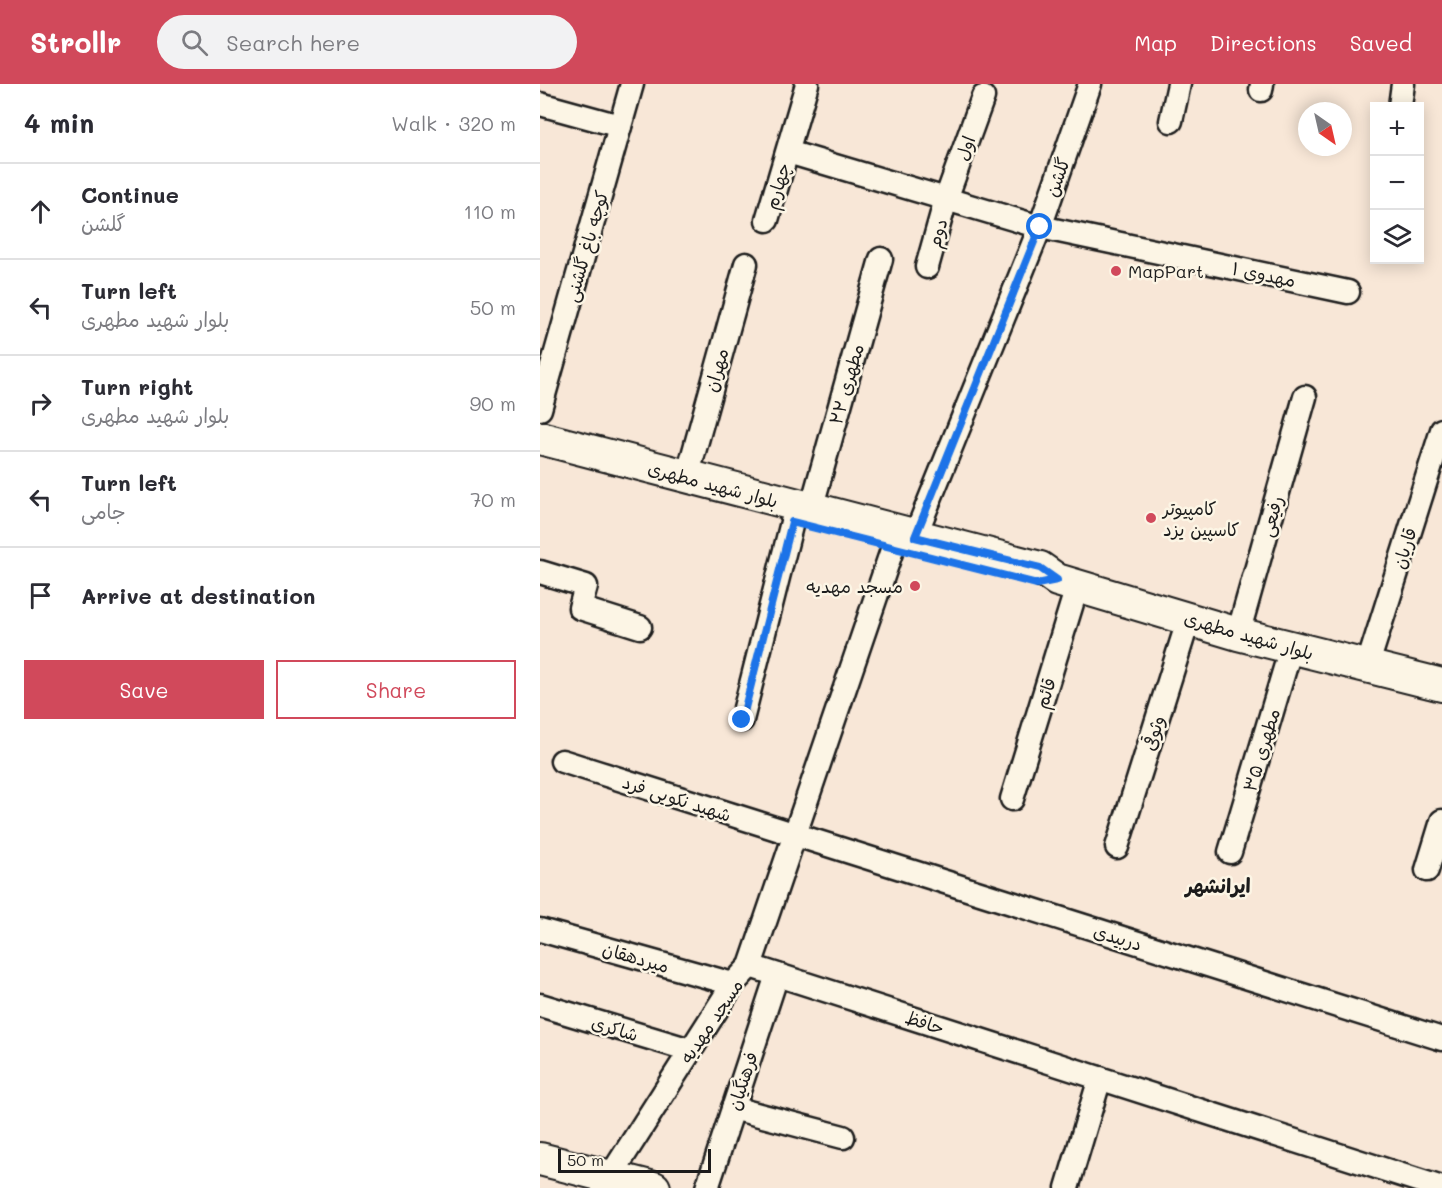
<!DOCTYPE html>
<html lang="en">
<head>
<meta charset="utf-8">
<style>
  body { margin:0; font-family:Mali,"Playpen Sans Arabic",sans-serif; background:#f2f2f3; color:#2b2b33 }
  .controls { position:absolute; right:18px; top:18px; display:grid; overflow:hidden; border-radius:0px; box-shadow:0 3px 15px #0003 }
  .controls button { width:54px; height:54px; display:grid; place-items:center; padding:0; border:0; border-bottom:2px solid #e1e1e2; background:#fff; color:#2b2b33; font:30px sans-serif }
  .compass { position:absolute; left:758px; top:18px; width:54px; height:54px; border-radius:50%; background:#fff; box-shadow:0 3px 15px #0003; rotate:146deg }
  .scale { position:absolute; left:18px; bottom:15px; width:153px; box-sizing:border-box; padding-left:6px; border:3px solid #1c1c1c; border-top:0; font-size:16px; line-height:21px; white-space:nowrap; color:#1c1c1c; -webkit-text-stroke:4px #fcf5e5; paint-order:stroke }
  .stop { position:absolute; width:18px; height:18px; margin:-14px; border:4px solid #1a73e8; border-radius:50%; background:#fff }
  .stop.end { background:#1a73e8; border-color:#fff; box-shadow:0 2px 6px #0008 }
  .list { margin:0; padding:0; list-style:none }
  h2 { display:flex; justify-content:space-between; align-items:center; height:78px; margin:0; padding:0 24px; font-size:26px }
  h2 small { font-size:20px; font-weight:400; color:#7c7c81 }
  .list li { display:grid; grid-template-columns:39px 1fr auto; gap:18px; align-items:center; box-sizing:border-box; height:96px; padding:0 24px; border-top:2px solid #e1e1e2 }
  .list b { display:block; font-size:22px; white-space:nowrap }
  .list p { margin:0; font-size:20px; white-space:nowrap; color:#7c7c81 }
  .list em { font-size:20px; font-style:normal; color:#7c7c81 }
  .actions { display:flex; gap:12px; padding:18px 24px }
  .actions a { flex:1; padding:14px 0; border:2px solid #d1495b; border-radius:0px; text-align:center; font-size:21px; color:#d1495b }
  .actions .main { background:#d1495b; color:#fff }
  .icon { flex:none; width:33px; height:33px; fill:none; stroke:currentColor; stroke-width:2; stroke-linecap:round; stroke-linejoin:round }
  .map { position:relative; flex:none; width:902px; height:1104px; overflow:hidden }
  header { display:flex; align-items:center; gap:36px; box-sizing:border-box; height:84px; padding:0 30px; background:#d1495b; color:#fff }
  header strong { font-size:28px }
  nav { display:flex; gap:33px; margin-inline-start:auto; font-size:21px }
  .search { width:420px; height:54px; background:#f2f2f3; display:flex; align-items:center; gap:15px; box-sizing:border-box; padding:0 21px; border-radius:33px; color:#7c7c81; font-size:22px }
  main { display:flex }
  aside { flex:1; background:#fff }
  .map>svg:first-child { display:block }
  .lines { fill:none; stroke-linecap:round; stroke-linejoin:round }
  .street-casing { stroke:#1c1c1c; stroke-width:27 }
  .secondary-casing { stroke:#1c1c1c; stroke-width:36 }
  .street { stroke:#fcf5e5; stroke-width:22 }
  .secondary { stroke:#fcf5e5; stroke-width:32 }
  .route { stroke:#1a73e8; stroke-width:8 }
  .poi-dot { fill:#d1495b; stroke:#fcf5e5; stroke-width:2 }
  .labels { text-anchor:middle; dominant-baseline:central; stroke-width:5; stroke-linejoin:round; paint-order:stroke }
  .street-label { font-size:18px; fill:#1c1c1c; stroke:#fcf5e5 }
  .poi-label { font-size:18px; fill:#1c1c1c; stroke:#fcf5e5; text-anchor:start }
  .neighbourhood-label { font-size:20px; font-weight:bold; fill:#1c1c1c; stroke:#fcf5e5 }
</style>
</head>
<body>
<header>
<strong>Strollr</strong>
<div class="search"><svg class="icon" aria-label="search" viewBox="0 0 24 24"><circle cx="10" cy="10" r="6"/><path d="M15 15l6 6"/></svg>Search here</div>
<nav><a>Map</a><a>Directions</a><a>Saved</a></nav>
</header>
<main>
<aside>
<h2>4 min<small>Walk · 320 m</small></h2>
<ul class="list">
<li><svg class="icon" aria-label="ahead" viewBox="0 0 24 24"><path d="M12 20V5M6 11l6-6 6 6"/></svg><div><b>Continue</b><p>گلشن</p></div><em>110 m</em></li>
<li><svg class="icon" aria-label="left" viewBox="0 0 24 24"><path d="M17 20v-9H6M10 6l-5 5 5 5"/></svg><div><b>Turn left</b><p>بلوار شهید مطهری</p></div><em>50 m</em></li>
<li><svg class="icon" aria-label="right" viewBox="0 0 24 24"><path d="M7 20v-9h11M14 6l5 5-5 5"/></svg><div><b>Turn right</b><p>بلوار شهید مطهری</p></div><em>90 m</em></li>
<li><svg class="icon" aria-label="left" viewBox="0 0 24 24"><path d="M17 20v-9H6M10 6l-5 5 5 5"/></svg><div><b>Turn left</b><p>جامی</p></div><em>70 m</em></li>
<li><svg class="icon" aria-label="arrive" viewBox="0 0 24 24"><path d="M6 21V4h12l-3 4 3 4H6"/></svg><div><b>Arrive at destination</b></div></li>
</ul>
<div class="actions"><a class="main">Save</a><a>Share</a></div>
</aside>
<div class="map">
<svg width="902" height="1104" viewBox="0 0 902 1104">
  <rect width="100%" height="100%" fill="#f8e7d7"/>
  <filter id="ink" filterUnits="userSpaceOnUse"><feTurbulence type="fractalNoise" baseFrequency=".0167" numOctaves="2"/><feDisplacementMap in="SourceGraphic" scale="12" xChannelSelector="R" yChannelSelector="G"/><feConvolveMatrix kernelMatrix="1 2 1 2 8 2 1 2 1" color-interpolation-filters="sRGB"/></filter>
  <g filter="url(#ink)">
    <g class="lines">
      <defs>
        <g id="street">
          <polyline points="721,6 722,0"/>
          <polyline points="0,20 80,42"/>
          <polyline points="860,22 863,0"/>
          <polyline points="631,37 639,0"/>
          <polyline points="248,68 500,143 808,208"/>
          <polyline points="227,136 267,0"/>
          <polyline points="387,183 406,115 443,13"/>
          <polyline points="0,325 92,0"/>
          <polyline points="147,393 206,180"/>
          <polyline points="271,425 341,175"/>
          <polyline points="375,452 500,143 550,0"/>
          <polyline points="0,488 46,502 40,524 100,543"/>
          <polyline points="698,550 765,313"/>
          <polyline points="827,583 902,346"/>
          <polyline points="202,636 252,438"/>
          <polyline points="22,677 902,955"/>
          <polyline points="472,715 537,503"/>
          <polyline points="577,763 649,534"/>
          <polyline points="690,768 751,564"/>
          <polyline points="887,786 902,737"/>
          <polyline points="0,846 193,900"/>
          <polyline points="210,882 902,1104"/>
          <polyline points="0,921 150,966"/>
          <polyline points="193,1024 303,1053"/>
          <polyline points="63,1104 193,900 210,882 353,463"/>
          <polyline points="167,1104 237,891"/>
          <polyline points="527,1104 560,994"/>
        </g>
        <g id="secondary">
          <polyline points="0,354 500,484 517,496 698,550 902,601"/>
          <polyline points="0,1075 114,1104"/>
        </g>
      </defs>
      <use href="#street" class="street-casing"/>
      <use href="#secondary" class="secondary-casing"/>
      <use href="#street" class="street"/>
      <use href="#secondary" class="secondary"/>
    </g>
  </g>
  <g class="lines" filter="url(#ink)">
    <polyline class="route" points="202,636 252,438 497,500 517,496 500,484 375,453 500,143"/>
  </g>
  <g class="poi-dot">
    <circle cx="576" cy="187" r="6"/>
    <circle cx="611" cy="434" r="6"/>
    <circle cx="375" cy="502" r="6"/>
  </g>
  <g class="labels">
    <g class="street-label">
      <text transform="translate(425 64) rotate(-70)">اول</text>
      <text transform="translate(517 93) rotate(-70)">گلشن</text>
      <text transform="translate(237 102) rotate(-73)">چهارم</text>
      <text transform="translate(397 149) rotate(-74)">دوم</text>
      <text transform="translate(46 162) rotate(-74)">کوچه باغ گلشنی</text>
      <text transform="translate(724 190) rotate(12)">مهدوی ۱</text>
      <text transform="translate(176 286) rotate(-74)">مهران</text>
      <text transform="translate(306 300) rotate(-74)">مطهری ۲۲</text>
      <text transform="translate(173 400) rotate(15)">بلوار شهید مطهری</text>
      <text transform="translate(731 432) rotate(-74)">رفیعی</text>
      <text transform="translate(864 464) rotate(-72)">قاریان</text>
      <text transform="translate(709 551) rotate(16)">بلوار شهید مطهری</text>
      <text transform="translate(505 609) rotate(-73)">قائم</text>
      <text transform="translate(613 649) rotate(-73)">وثوقی</text>
      <text transform="translate(721 666) rotate(-73)">مطهری ۳۵</text>
      <text transform="translate(137 714) rotate(18)">شهید نکویی فرد</text>
      <text transform="translate(578 853) rotate(17)">دربیدی</text>
      <text transform="translate(96 873) rotate(16)">میردهقان</text>
      <text transform="translate(171 937) rotate(-56)">مسجد مهدیه</text>
      <text transform="translate(385 938) rotate(18)">حافظ</text>
      <text transform="translate(75 944) rotate(17)">شاکری</text>
      <text transform="translate(202 997) rotate(-72)">فرهنگیان</text>
    </g>
    <g class="poi-label">
      <text x="588" y="187">MapPart</text>
      <text x="623" y="424">کامپیوتر<tspan x="623" dy="21">کاسپین یزد</tspan></text>
      <text x="363" y="502" text-anchor="end">مسجد مهدیه</text>
    </g>
    <g class="neighbourhood-label">
      <text x="678" y="801">ایرانشهر</text>
    </g>
  </g>
</svg>
<div class="controls">
<button>+</button>
<button>−</button>
<button><svg class="icon" aria-label="layers" viewBox="0 0 24 24"><path d="M12 4l9 5-9 5-9-5zM3 14l9 5 9-5"/></svg></button>
</div>
<svg class="compass" viewBox="-18 -18 36 36"><path d="M0-13l5 13h-10z" fill="#e53935"/><path d="M0 13l5-13h-10z" fill="#7c7c81"/></svg>
<div class="scale">50 m</div>
<div class="stop" style="left:500px;top:143px"></div>
<div class="stop end" style="left:202px;top:636px"></div>
</div>
</main>
</body>
</html>
